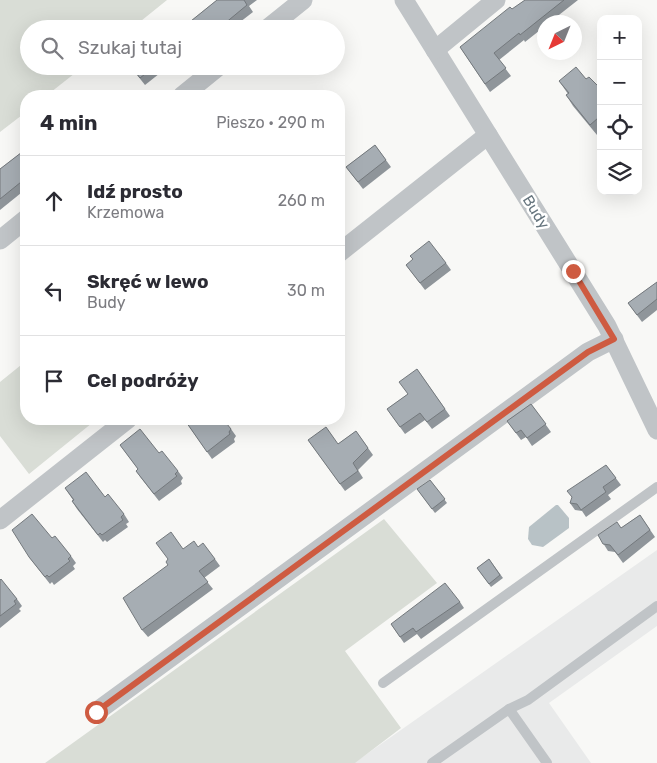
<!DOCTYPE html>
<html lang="pl">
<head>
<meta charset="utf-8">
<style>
  body { margin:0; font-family:Rubik,sans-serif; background:#f2f2f3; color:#2b2b33 }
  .controls { position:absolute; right:15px; top:15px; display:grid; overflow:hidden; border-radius:10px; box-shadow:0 5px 20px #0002 }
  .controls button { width:45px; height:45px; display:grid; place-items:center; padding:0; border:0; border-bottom:1px solid #e1e1e2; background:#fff; color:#2b2b33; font:25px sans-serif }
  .compass { position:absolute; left:537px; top:15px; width:45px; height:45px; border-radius:50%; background:#fff; box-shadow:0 5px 20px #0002; rotate:223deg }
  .stop { position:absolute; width:15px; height:15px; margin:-11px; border:4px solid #ce5b41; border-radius:50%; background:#fff }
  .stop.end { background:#ce5b41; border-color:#fff; box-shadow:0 1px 5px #0008 }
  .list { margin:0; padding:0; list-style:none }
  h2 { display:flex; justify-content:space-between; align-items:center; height:65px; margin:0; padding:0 20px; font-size:21px }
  h2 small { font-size:16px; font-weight:400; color:#7c7c81 }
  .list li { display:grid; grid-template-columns:32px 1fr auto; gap:15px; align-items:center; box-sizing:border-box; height:90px; padding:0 20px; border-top:1px solid #e1e1e2 }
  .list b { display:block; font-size:19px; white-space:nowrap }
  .list p { margin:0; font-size:16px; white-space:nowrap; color:#7c7c81 }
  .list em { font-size:16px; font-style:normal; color:#7c7c81 }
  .icon { flex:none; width:28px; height:28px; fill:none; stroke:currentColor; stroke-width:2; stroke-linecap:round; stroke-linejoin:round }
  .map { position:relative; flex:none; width:657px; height:763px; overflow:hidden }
  .search { position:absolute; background:#fff; box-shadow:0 5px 20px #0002; left:20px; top:20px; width:325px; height:55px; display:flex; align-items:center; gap:12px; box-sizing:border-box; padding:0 18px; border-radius:28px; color:#7c7c81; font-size:19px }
  .panel { position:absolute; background:#fff; box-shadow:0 5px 20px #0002; left:20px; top:90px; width:325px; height:335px; border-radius:20px }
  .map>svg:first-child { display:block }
  .built { fill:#e9eaea }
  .green { fill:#d9ddd6 }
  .water { fill:#b8c2c6 }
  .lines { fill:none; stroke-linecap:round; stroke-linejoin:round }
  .service { stroke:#c0c4c7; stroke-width:10 }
  .minor { stroke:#c0c4c7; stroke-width:19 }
  .wall { fill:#8f959a }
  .building { fill:#a6adb3; stroke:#74797d }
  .route { stroke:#ce5b41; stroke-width:6 }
  .labels { text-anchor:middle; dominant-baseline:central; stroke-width:5; stroke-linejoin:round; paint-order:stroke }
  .street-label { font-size:15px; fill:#66757e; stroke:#fff }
</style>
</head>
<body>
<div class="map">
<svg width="657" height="763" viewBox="0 0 657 763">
  <rect width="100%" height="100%" fill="#f8f8f6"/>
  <polygon class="built" points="657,550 657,626 549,703 591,763 354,763"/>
  <g class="green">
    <polygon points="0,0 167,0 131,29 29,29 29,66 84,66 46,96 26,96 26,112 0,132"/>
    <polygon points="26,361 26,419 97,419 29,474 0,436 0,382"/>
    <polygon points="384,519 437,583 345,651 401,728 355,763 45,763"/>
  </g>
  <polygon class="water" points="556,505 558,505 569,518 569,528 543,547 532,545 528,539 529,527"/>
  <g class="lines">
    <g class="service">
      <polyline points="383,683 657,487"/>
      <polyline points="509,709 528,700 657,606"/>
      <polyline points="432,763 509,709 547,763"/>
    </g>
    <g class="minor">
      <polyline points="404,0 607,326 657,430"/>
      <polyline points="267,29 303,0"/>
      <polyline points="435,50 496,0"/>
      <polyline points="182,96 219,66"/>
      <polyline points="0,240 26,219"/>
      <polyline points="339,253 488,135"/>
      <polyline points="0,520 128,419"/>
      <polyline points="96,712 588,352 614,339"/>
    </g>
  </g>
  <g class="wall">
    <polygon points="217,0 257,0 249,6 253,12 231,29 181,29"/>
    <polygon points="525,0 578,0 550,22 544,22 544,27 525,42 524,40 499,60 511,76 490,92 460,47"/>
    <polygon points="130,66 169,66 145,85"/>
    <polygon points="586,79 601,89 601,133 597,135 573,106 566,95 568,94 559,81"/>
    <polygon points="375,145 391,167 363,189 346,167"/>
    <polygon points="26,149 26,189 0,210 0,169"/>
    <polygon points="410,256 446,263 451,270 425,290 406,265 413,260"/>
    <polygon points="657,282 657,310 642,322 628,303"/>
    <polygon points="339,342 344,350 341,353 343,355 339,358"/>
    <polygon points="417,369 450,416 432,429 425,420 405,434 387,409 408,394"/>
    <polygon points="531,404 551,432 532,446 526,437 521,440 507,421"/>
    <polygon points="184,419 231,429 236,436 234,439 235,442 212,459"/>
    <polygon points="356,431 373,455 358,470 363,478 345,491 308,440 338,444"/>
    <polygon points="120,445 159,453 178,471 183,478 181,481 182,484 159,501 141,478 136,471 138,469"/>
    <polygon points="606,465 621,485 608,495 611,499 586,517 582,511 575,510 570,503"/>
    <polygon points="430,480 447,503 435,513 417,489"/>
    <polygon points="65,488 105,497 124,514 129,522 126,524 128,527 107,542 105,540 103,542 77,509 72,501 73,500"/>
    <polygon points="640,515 655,537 623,563 615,552 608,551 598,535 621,528"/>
    <polygon points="52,538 71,556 76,563 73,566 75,569 54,585 52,582 50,584 29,557"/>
    <polygon points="198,547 215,559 220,566 204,578 213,589 148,637 142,630 168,565 183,549"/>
    <polygon points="489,559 503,578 491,587 477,568"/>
    <polygon points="0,580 17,599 22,606 19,609 21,611 0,628"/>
    <polygon points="460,602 464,608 421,639 417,634 404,643 391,624"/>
  </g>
  <g class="building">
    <polygon points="217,0 244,0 247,5 218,29 181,29"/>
    <polygon points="525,0 564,0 520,35 519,33 494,53 506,68 485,84 460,47 510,7 512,9"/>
    <polygon points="131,66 155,66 140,78"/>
    <polygon points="576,67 586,79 589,77 601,89 601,118 598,118 590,125 566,95 569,93 559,81"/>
    <polygon points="375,145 386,160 358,182 346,167"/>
    <polygon points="26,149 26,178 0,199 0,169"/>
    <polygon points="429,241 446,263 420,283 406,265 413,259 410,256"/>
    <polygon points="657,282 657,299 637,315 628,303"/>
    <polygon points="417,369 445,409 427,422 420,413 400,427 387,409 408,394 399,382"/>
    <polygon points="531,404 546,424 527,438 521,430 516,433 507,421"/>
    <polygon points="184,419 223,419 231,429 229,432 230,434 207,452"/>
    <polygon points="326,427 338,444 356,431 368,448 353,463 358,471 340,484 308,440"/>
    <polygon points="140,429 159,453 162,451 178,471 175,474 177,476 154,494 136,471 138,469 120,445"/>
    <polygon points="606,465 616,478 603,487 606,492 581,510 577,504 570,503 572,497 567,491"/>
    <polygon points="86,472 105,497 108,494 124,514 121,517 123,520 102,535 100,533 98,535 72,501 74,500 65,488"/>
    <polygon points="430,480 445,499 432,509 417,489"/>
    <polygon points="32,514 52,538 55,536 71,556 68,559 70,561 49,577 47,575 45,577 29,557 12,530"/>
    <polygon points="640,515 650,530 618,555 610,545 603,544 598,535 617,522 621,528"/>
    <polygon points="171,532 183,549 194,541 198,547 203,543 215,559 199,571 208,582 142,630 123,598 168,565 166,562 168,559 156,543"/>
    <polygon points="489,559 500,575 489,584 477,568"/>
    <polygon points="1,579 17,599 14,601 16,604 0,616 0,580"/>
    <polygon points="445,583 460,602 416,632 413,628 400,637 391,624"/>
  </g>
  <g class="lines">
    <polyline class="route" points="96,712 588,352 614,339 573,271"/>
  </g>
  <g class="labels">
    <g class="street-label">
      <text transform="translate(536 212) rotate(58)">Budy</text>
    </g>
  </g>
</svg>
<div class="controls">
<button>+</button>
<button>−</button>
<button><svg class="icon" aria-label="locate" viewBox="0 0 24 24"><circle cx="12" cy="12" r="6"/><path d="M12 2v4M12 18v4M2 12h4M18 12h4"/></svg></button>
<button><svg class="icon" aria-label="layers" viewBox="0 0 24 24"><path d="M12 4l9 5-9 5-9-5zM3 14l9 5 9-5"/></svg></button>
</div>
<svg class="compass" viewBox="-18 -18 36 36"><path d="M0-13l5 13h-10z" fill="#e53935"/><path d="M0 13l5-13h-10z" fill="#7c7c81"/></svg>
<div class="stop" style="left:96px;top:712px"></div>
<div class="stop end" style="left:573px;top:271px"></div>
<div class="search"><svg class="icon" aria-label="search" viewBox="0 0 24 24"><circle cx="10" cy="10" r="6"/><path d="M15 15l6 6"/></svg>Szukaj tutaj</div>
<section class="panel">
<h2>4 min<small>Pieszo · 290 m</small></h2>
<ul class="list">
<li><svg class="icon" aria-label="ahead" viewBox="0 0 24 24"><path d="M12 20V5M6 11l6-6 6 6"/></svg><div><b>Idź prosto</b><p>Krzemowa</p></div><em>260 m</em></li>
<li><svg class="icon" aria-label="left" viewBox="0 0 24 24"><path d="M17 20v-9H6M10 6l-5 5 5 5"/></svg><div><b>Skręć w lewo</b><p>Budy</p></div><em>30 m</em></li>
<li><svg class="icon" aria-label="arrive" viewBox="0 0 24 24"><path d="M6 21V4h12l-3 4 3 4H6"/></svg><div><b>Cel podróży</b></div></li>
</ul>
</section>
</div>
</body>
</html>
